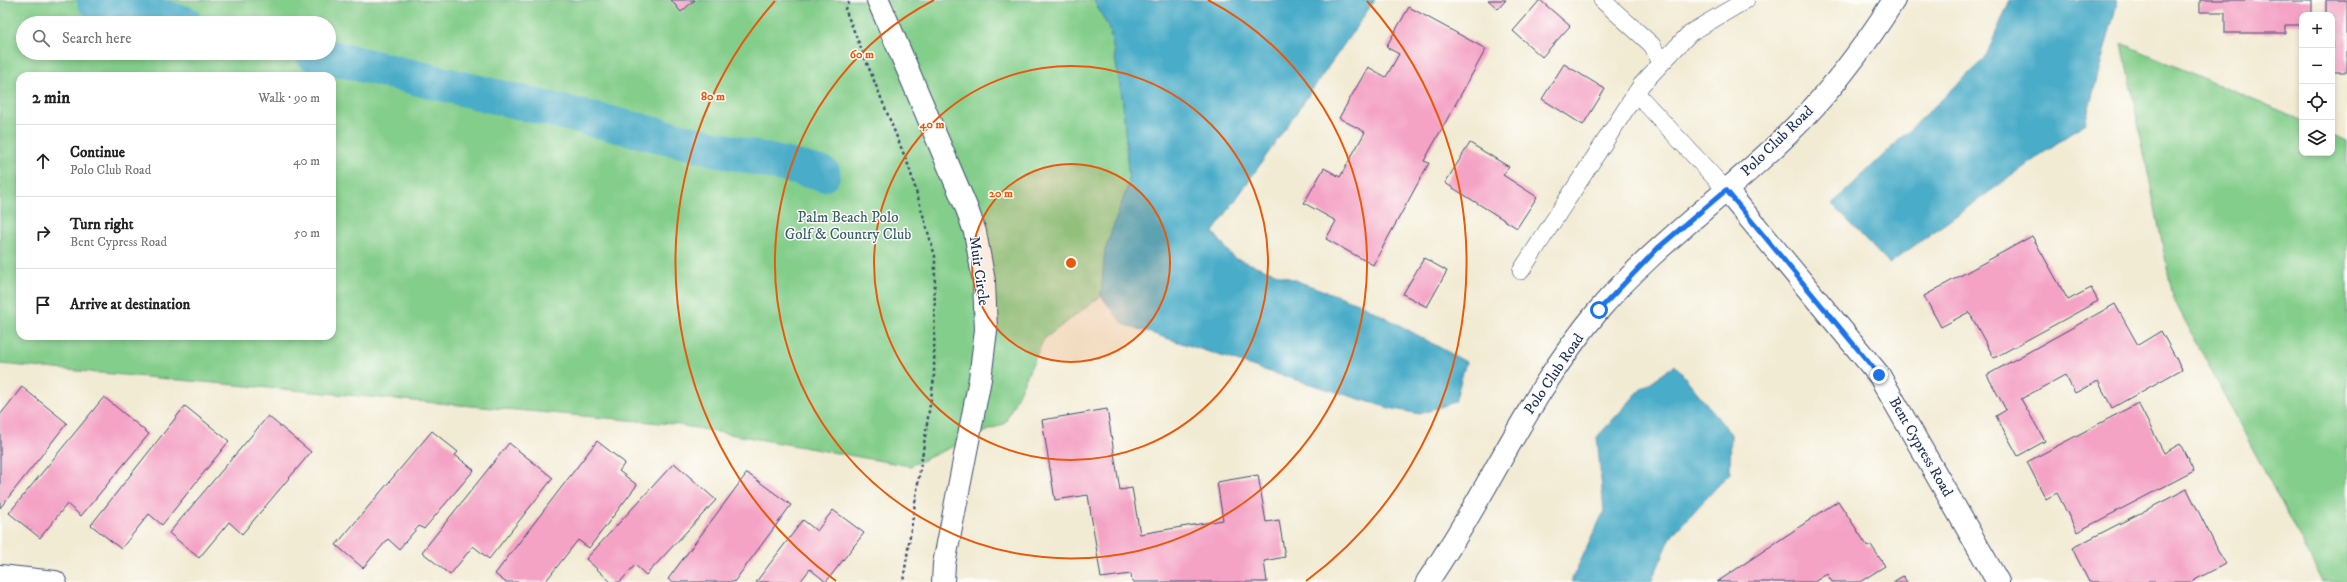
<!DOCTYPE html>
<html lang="en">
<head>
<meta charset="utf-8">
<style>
  body { margin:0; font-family:"IM FELL DW Pica",serif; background:#f6f6f6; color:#222 }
  .controls { position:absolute; right:12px; top:12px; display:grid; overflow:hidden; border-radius:8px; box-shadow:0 2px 6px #0003 }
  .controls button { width:36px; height:36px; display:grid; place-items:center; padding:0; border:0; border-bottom:1px solid #e0e0e0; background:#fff; color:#222; font:20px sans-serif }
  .stop { position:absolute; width:12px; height:12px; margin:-9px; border:3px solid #1a73e8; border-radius:50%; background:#fff }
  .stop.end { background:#1a73e8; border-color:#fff; box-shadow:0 1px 4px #0008 }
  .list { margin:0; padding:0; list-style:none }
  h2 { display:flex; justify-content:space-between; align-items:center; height:52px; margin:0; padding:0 16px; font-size:17px }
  h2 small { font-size:13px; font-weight:400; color:#767676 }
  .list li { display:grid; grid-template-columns:26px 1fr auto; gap:12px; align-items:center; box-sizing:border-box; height:72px; padding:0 16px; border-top:1px solid #e0e0e0 }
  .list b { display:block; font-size:15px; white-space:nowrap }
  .list p { margin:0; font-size:13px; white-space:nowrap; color:#767676 }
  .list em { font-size:13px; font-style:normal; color:#767676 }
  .icon { flex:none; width:22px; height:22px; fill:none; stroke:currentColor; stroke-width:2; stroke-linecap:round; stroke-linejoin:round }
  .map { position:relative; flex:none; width:2347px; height:582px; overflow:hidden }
  .search { position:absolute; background:#fff; box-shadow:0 2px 6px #0003; left:16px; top:16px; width:320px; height:44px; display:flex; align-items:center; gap:10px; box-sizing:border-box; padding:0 14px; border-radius:22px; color:#767676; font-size:15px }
  .panel { position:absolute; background:#fff; box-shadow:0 2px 6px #0003; left:16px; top:72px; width:320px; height:268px; border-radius:12px }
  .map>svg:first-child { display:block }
  .green { fill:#84ce8b; stroke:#507e74; fill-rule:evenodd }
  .water { fill:#48acc8; stroke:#326e93 }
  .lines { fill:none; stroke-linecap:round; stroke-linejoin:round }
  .canal { stroke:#48acc8; stroke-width:35 }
  .building { fill:#f4a3c5 }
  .service-casing { stroke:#3b4b70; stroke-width:18 }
  .minor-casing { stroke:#3b4b70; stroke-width:24 }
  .path { stroke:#3b4b70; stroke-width:2.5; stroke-dasharray:3 3; stroke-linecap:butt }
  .service { stroke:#fff; stroke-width:17 }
  .minor { stroke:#fff; stroke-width:22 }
  .route { stroke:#1a73e8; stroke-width:5 }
  .ring { fill:none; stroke:#e8590c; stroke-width:2 }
  .labels { text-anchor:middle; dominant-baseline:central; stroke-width:3; stroke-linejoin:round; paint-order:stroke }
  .street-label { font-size:15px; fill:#1b2f5e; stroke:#fdfcf7 }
  .park-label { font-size:15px; fill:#3a5f6c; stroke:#fdfcf7 }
  .centre { fill:#e8590c; stroke:#fdfcf7; stroke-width:2 }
  .ring-label { font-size:12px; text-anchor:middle; font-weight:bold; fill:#e8590c; stroke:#fdfcf7; stroke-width:3; stroke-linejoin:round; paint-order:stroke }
</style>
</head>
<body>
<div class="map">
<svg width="2347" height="582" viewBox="0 0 2347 582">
  <rect width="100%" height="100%" fill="#fdfcf7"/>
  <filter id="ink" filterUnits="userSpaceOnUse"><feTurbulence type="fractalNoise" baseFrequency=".025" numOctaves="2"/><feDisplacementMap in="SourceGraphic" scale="8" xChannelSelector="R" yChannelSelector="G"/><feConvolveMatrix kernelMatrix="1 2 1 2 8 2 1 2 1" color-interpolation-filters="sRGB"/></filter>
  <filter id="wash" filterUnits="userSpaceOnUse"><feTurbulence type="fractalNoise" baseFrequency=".012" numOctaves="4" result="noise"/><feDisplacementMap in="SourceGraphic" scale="16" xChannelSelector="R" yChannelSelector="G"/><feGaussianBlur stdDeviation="0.9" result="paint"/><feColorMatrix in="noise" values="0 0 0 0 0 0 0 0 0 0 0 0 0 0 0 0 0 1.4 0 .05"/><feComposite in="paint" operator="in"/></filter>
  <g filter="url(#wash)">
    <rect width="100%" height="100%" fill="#f2ebd4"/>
    <g class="green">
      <path d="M0,0H1094L1110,30L1123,102L1129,183L1105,250L1101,296L1044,339L1005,423L910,466L673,424L0,364ZM23,23H329V53H23ZM20,76H332V336H20Z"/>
      <polygon points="2122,43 2302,121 2302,153 2332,153 2332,134 2347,141 2347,582 2323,582 2173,298"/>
    </g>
    <g class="water">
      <polygon points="1094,0 1375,0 1213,232 1234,258 1363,305 1466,362 1455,402 1420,414 1389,408 1264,370 1123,324 1101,296 1105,250 1129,183 1123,102 1110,30"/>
      <polygon points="2010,0 2118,0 2085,123 1889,264 1832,204 1985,58"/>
      <polygon points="1675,365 1731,434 1730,473 1672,535 1651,582 1572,582 1572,579 1604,511 1597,437 1641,389"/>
    </g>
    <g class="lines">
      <g class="canal">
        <polyline points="94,0 185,23"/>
        <polyline points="312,53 823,174"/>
      </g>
    </g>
    <g id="blocks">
      <g class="building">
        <polygon points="671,0 695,0 681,12"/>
        <polygon points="1488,0 1506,0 1498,9"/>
        <polygon points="1540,0 1570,26 1542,57 1513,31"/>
        <polygon points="2200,0 2312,0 2312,15 2302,15 2302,25 2285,25 2285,33 2225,33 2225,12 2200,12"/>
        <polygon points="2326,0 2347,0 2347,72 2332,72 2332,15 2326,15"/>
        <polygon points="1409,7 1486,49 1424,161 1429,163 1373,265 1326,239 1336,221 1304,203 1324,168 1340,177 1365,132 1339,118 1368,67 1386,77 1399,54 1386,47"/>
        <polygon points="1564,64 1605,89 1583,125 1542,99"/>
        <polygon points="1470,143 1509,167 1503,175 1537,197 1517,228 1445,183"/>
        <polygon points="2032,236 2068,300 2091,288 2098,301 1994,358 1969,312 1941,327 1924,296"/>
        <polygon points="1424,258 1447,271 1427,307 1403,294"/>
        <polygon points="2115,304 2138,345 2161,331 2182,369 2112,408 2098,381 2075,393 2065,375 2021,399 2045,441 2018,456 1996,416 2006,410 1987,375"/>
        <polygon points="22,387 67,423 0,508 0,415"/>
        <polygon points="104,397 149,434 81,516 67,504 40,538 9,513"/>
        <polygon points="2138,403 2164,453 2180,444 2194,471 2077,532 2057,493 2046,499 2027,462"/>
        <polygon points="185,406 229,441 162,525 149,514 121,549 91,525"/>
        <polygon points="1107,409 1120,490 1132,488 1140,534 1223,520 1217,482 1258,475 1266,522 1279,520 1285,557 1264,561 1267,582 1132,582 1131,574 1101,578 1088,495 1055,500 1042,420"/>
        <polygon points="268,416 311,452 242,534 229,522 199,558 169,533"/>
        <polygon points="432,431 458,452 455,455 474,470 424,529 419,526 399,549 388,539 363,568 336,545"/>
        <polygon points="597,441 625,463 619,471 637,485 589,548 578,540 545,582 505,582 495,574"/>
        <polygon points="509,443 553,478 489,559 473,546 450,575 422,552"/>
        <polygon points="674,463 716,500 646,575 635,565 620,582 611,582 586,559"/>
        <polygon points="747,473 791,505 734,582 672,582 668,579"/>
        <polygon points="2187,489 2225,564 2191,582 2089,582 2072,548"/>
        <polygon points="1838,501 1868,547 1871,545 1885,566 1860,582 1832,582 1827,574 1814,582 1717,582"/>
        <polygon points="833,510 864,533 826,582 810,569 800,582 756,582 803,520 817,531"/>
        <polygon points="1903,576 1907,582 1893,582"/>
      </g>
    </g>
  </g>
  <g filter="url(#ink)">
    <use href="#blocks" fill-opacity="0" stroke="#3b4b70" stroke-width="1"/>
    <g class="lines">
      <defs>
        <g id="service">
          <polyline points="1602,0 1652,45 1661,63"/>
          <polyline points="1636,93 1726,190"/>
          <polyline points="1521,271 1642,84 1690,33 1746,0"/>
        </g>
        <g id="minor">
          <polyline points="878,0 967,209 975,232 984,281 986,330 980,379 944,564 943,582"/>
          <polyline points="1726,190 1879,375 1998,582"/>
          <polyline points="0,576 55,582"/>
          <path d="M1427,582C1488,494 1529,393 1598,311C1654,245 1725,196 1786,136C1827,96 1864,48 1894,0"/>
        </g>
      </defs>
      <use href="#service" class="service-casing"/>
      <use href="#minor" class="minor-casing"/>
      <polyline class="path" points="849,2 845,9 909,167 935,256 934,378 903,582"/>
      <use href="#service" class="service"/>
      <use href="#minor" class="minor"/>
    </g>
  </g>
  <g class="lines" filter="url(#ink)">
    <polyline class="route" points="1599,310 1658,248 1726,190 1879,375"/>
  </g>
  <circle cx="1071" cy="263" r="99" fill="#e8590c" fill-opacity=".12"/>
  <g class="ring">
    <circle cx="1071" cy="263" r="99"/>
    <circle cx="1071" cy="263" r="197"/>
    <path d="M1208 0A296 296 0 1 1 934 0"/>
    <path d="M836 581A395 395 0 0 1 775 1M1367 1A395 395 0 0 1 1306 581"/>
  </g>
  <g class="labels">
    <g class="street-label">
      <text transform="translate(1777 141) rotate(-44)">Polo Club Road</text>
      <text transform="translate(979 271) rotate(82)">Muir Circle</text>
      <text transform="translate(1554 374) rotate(-56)">Polo Club Road</text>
      <text transform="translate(1921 447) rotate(60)">Bent Cypress Road</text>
    </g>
    <g class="park-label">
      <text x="848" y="217">Palm Beach Polo<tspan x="848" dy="17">Golf &amp; Country Club</tspan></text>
    </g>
  </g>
  <circle cx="1071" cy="263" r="6" class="centre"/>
  <g class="ring-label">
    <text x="862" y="58">60 m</text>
    <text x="713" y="100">80 m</text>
    <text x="932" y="128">40 m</text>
    <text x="1001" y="197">20 m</text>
  </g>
</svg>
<div class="controls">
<button>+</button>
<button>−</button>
<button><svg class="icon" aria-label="locate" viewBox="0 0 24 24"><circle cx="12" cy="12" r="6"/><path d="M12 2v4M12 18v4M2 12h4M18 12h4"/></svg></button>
<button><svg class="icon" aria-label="layers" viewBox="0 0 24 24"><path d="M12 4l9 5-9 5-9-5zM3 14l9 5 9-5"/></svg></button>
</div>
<div class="stop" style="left:1599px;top:310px"></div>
<div class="stop end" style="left:1879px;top:375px"></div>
<div class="search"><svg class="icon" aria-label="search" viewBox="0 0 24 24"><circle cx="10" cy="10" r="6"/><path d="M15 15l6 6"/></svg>Search here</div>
<section class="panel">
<h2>2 min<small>Walk · 90 m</small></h2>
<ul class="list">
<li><svg class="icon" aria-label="ahead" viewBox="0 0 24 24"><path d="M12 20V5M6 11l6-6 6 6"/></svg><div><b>Continue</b><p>Polo Club Road</p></div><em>40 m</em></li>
<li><svg class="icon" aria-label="right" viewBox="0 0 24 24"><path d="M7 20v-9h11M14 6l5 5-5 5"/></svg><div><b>Turn right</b><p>Bent Cypress Road</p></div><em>50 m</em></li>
<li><svg class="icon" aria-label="arrive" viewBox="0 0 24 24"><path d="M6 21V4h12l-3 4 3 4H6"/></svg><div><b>Arrive at destination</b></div></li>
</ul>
</section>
</div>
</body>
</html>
